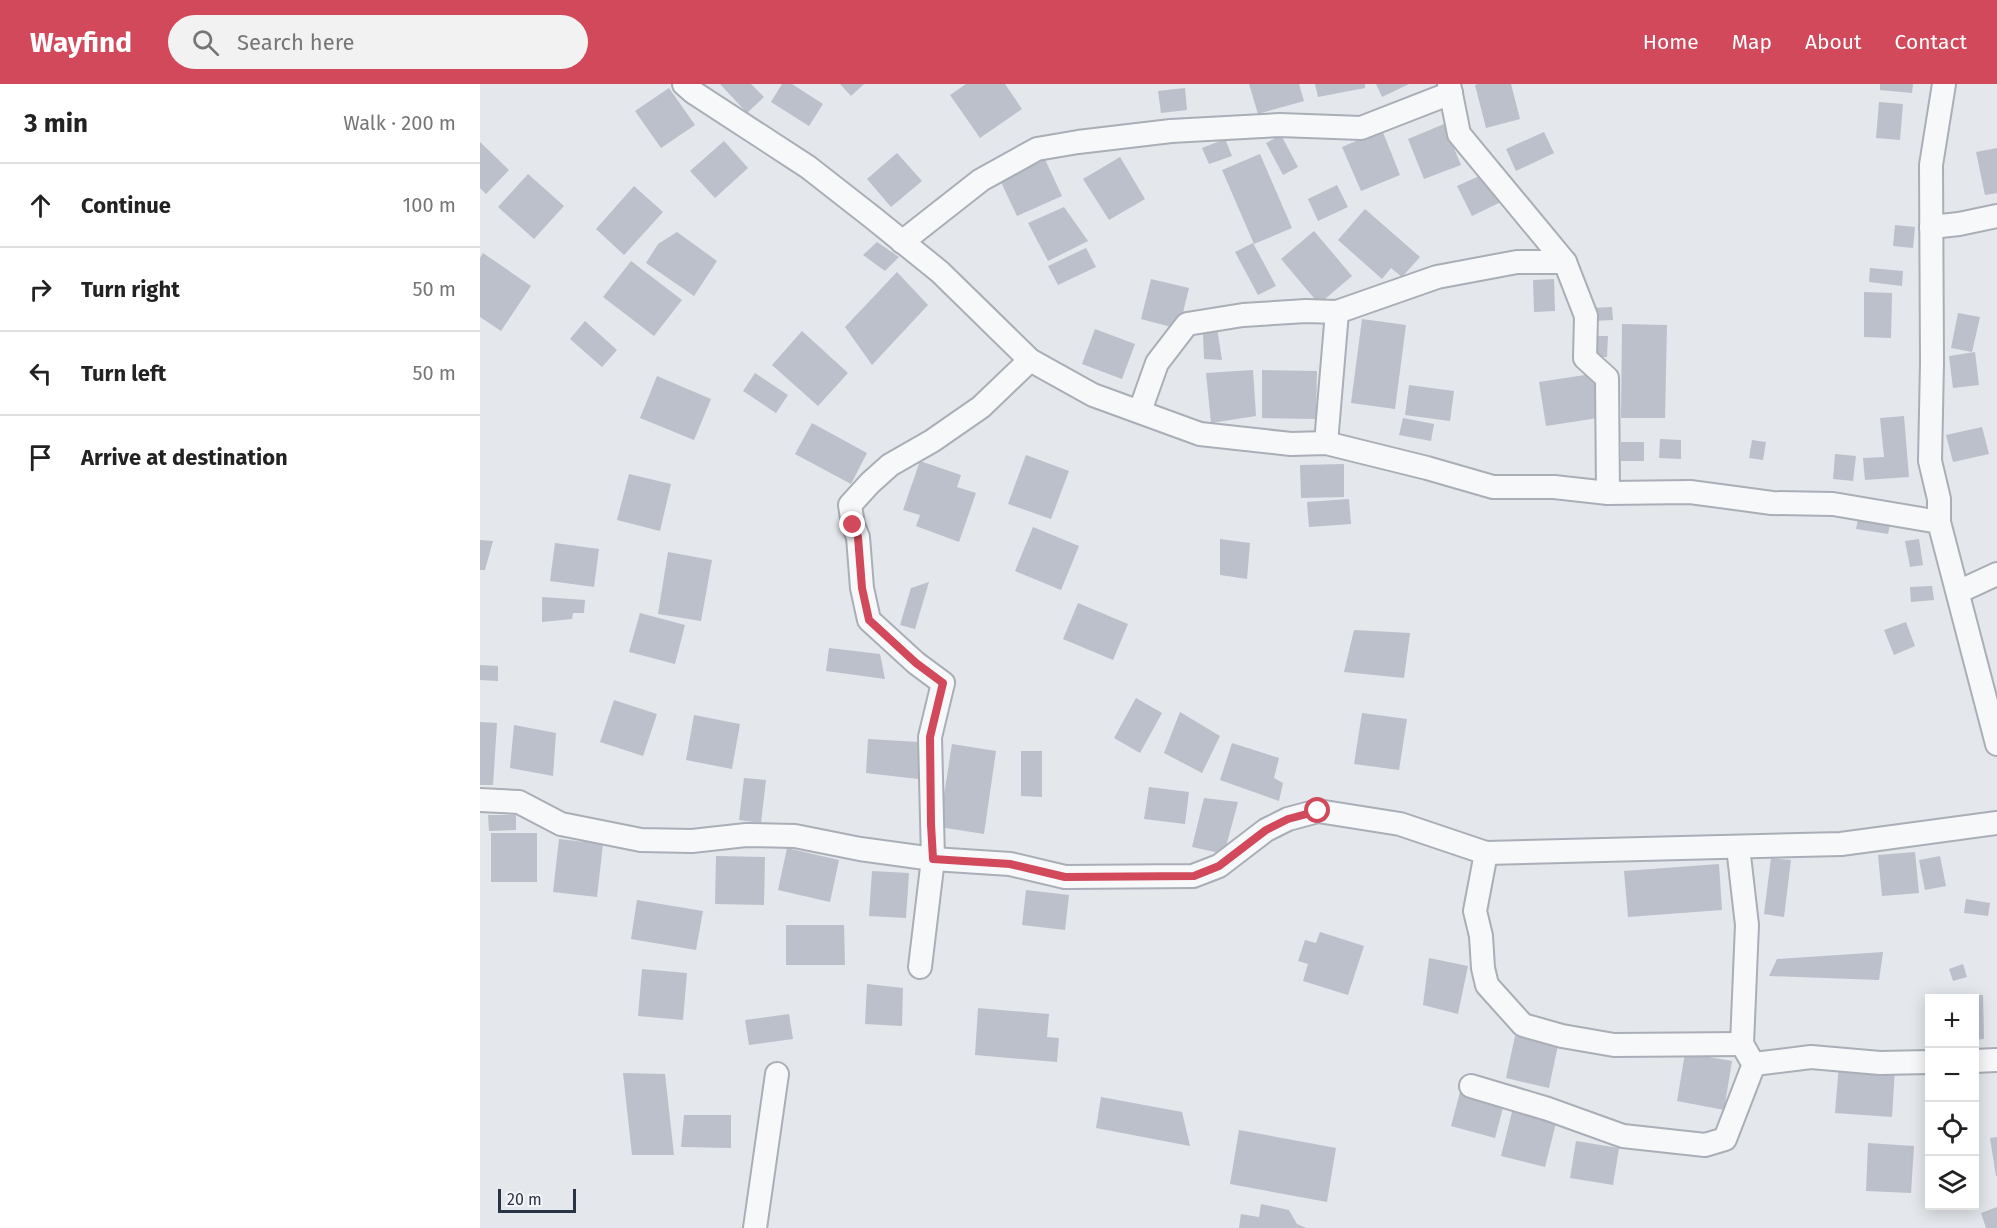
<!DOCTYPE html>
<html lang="en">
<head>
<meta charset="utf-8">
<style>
  body { margin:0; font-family:"Fira Sans",sans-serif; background:#f2f2f2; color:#222 }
  .controls { position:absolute; right:18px; bottom:18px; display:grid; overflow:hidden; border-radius:0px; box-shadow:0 3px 15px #0003 }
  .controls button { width:54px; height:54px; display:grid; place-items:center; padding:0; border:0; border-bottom:2px solid #e0e0e0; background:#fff; color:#222; font:30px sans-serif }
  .scale { position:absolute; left:18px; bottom:15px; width:78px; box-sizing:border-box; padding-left:6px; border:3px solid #2b3445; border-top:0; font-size:16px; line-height:21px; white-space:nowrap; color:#2b3445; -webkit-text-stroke:4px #f4f6f9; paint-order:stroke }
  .stop { position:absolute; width:18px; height:18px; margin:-14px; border:4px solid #d1495b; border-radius:50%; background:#fff }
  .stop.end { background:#d1495b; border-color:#fff; box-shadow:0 2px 6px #0008 }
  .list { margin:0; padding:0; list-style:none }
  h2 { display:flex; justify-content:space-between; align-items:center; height:78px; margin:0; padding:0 24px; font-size:26px }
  h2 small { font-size:20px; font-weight:400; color:#767676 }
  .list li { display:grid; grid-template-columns:39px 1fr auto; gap:18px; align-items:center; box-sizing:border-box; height:84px; padding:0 24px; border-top:2px solid #e0e0e0 }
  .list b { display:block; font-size:22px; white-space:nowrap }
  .list em { font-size:20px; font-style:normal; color:#767676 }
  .icon { flex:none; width:33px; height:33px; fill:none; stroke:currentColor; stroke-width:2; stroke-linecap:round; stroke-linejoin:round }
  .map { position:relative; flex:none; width:1517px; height:1144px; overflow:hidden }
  header { display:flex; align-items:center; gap:36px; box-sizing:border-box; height:84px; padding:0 30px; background:#d1495b; color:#fff }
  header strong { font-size:28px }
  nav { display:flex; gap:33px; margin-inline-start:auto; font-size:21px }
  .search { width:420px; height:54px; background:#f2f2f2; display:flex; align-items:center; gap:15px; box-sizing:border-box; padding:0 21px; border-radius:33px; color:#767676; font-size:22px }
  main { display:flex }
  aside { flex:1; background:#fff }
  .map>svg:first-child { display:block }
  .building { fill:#bbc0ca }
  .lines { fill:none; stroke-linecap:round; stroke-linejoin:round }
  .street-casing { stroke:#a9aeb7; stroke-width:26 }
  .street { stroke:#f7f8fa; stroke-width:22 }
  .route { stroke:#d1495b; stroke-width:8 }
</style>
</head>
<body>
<header>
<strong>Wayfind</strong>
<div class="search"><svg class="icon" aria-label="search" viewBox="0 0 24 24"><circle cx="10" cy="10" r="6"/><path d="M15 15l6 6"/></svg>Search here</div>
<nav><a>Home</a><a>Map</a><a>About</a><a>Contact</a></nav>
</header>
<main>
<aside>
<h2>3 min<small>Walk · 200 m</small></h2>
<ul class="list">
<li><svg class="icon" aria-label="ahead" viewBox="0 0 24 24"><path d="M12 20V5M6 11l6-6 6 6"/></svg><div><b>Continue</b></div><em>100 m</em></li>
<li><svg class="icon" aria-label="right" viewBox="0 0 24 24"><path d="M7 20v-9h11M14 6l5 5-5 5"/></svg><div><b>Turn right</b></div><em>50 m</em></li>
<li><svg class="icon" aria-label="left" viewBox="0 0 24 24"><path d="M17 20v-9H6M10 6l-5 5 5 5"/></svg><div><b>Turn left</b></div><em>50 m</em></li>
<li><svg class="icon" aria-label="arrive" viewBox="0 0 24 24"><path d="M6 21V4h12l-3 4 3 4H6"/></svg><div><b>Arrive at destination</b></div></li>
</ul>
</aside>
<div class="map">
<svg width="1517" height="1144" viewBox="0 0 1517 1144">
  <rect width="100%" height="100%" fill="#e4e7ec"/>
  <g class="building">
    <polygon points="240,0 271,0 284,13 267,29"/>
    <polygon points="302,0 312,0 343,20 329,42 291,18"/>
    <polygon points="360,0 384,0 371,12"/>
    <polygon points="486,0 525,0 542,25 500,54 470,11"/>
    <polygon points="769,0 819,0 824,17 778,30"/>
    <polygon points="835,0 885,0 885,4 838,13"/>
    <polygon points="896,0 929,0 902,13"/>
    <polygon points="998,0 1031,0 1040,35 1006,44 995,1"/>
    <polygon points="1400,0 1433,0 1432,9 1400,6"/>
    <polygon points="189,4 215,41 181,64 155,27"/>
    <polygon points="705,4 707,26 681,29 678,7"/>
    <polygon points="1399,18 1423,20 1420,56 1396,54"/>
    <polygon points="964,40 981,81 944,95 928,55"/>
    <polygon points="902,46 920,91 881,107 862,63"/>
    <polygon points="1064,48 1074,69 1036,87 1026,65"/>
    <polygon points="801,51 818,83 803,91 786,59"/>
    <polygon points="745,55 752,72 729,80 722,64"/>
    <polygon points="244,57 268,84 235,114 210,87"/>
    <polygon points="0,58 29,86 6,110 0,104"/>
    <polygon points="1517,64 1517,109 1505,111 1496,68"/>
    <polygon points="417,69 442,97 411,123 387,95"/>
    <polygon points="780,70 812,144 774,160 742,86"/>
    <polygon points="563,71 582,112 537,132 518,92"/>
    <polygon points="640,73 665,115 629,136 603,95"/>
    <polygon points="1006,89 1021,118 992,132 977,102"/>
    <polygon points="48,90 84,122 54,155 18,123"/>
    <polygon points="857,101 868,123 838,137 828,115"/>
    <polygon points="154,102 183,128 144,171 116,145"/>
    <polygon points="584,123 608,157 568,177 548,139"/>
    <polygon points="885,125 940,173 922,193 911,184 902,195 858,156"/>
    <polygon points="1415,141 1435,143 1433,164 1413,162"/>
    <polygon points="834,147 872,192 839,220 801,175"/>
    <polygon points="197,148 237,177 214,212 166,179 178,160"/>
    <polygon points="397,158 419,173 405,187 383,171"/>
    <polygon points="773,159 796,202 778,211 755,168"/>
    <polygon points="606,164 616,183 578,201 568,182"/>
    <polygon points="3,169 51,202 21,247 0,233 0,174"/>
    <polygon points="151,177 202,216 174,252 123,213"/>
    <polygon points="1390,184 1423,187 1422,202 1389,198"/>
    <polygon points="417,188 448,221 392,281 365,243"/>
    <polygon points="671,195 709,204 699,245 661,235"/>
    <polygon points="1074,195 1075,227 1054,228 1053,196"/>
    <polygon points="1384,208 1412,209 1411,254 1384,253"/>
    <polygon points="1132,223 1133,236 1112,237 1111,224"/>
    <polygon points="1478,229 1500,233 1492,268 1471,264"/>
    <polygon points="882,235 926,241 915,325 871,319"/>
    <polygon points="105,237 137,266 122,283 90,255"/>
    <polygon points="1142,240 1187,241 1185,334 1141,334"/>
    <polygon points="737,244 742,276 724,275 723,249"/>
    <polygon points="615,245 655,260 642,295 602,280"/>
    <polygon points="322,247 368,289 338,322 292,281"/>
    <polygon points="1112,252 1128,252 1127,273 1111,273"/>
    <polygon points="1495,268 1499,301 1473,304 1469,272"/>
    <polygon points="773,286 776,332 731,339 726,289"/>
    <polygon points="782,286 837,287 836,335 782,334"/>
    <polygon points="275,289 308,311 296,329 263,307"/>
    <polygon points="1118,289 1124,333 1066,342 1059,298"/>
    <polygon points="177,292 231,315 214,356 160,334"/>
    <polygon points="929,301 974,307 970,337 925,331"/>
    <polygon points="1424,332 1429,393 1385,396 1383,374 1404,373 1400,334"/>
    <polygon points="923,334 954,340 951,357 919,351"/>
    <polygon points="332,339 387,369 371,400 315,370"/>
    <polygon points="1502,343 1509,370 1473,378 1466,351"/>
    <polygon points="1180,355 1201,356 1201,375 1179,374"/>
    <polygon points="1272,356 1286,358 1283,376 1269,374"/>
    <rect x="1141" y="358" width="23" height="19"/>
    <polygon points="1355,370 1376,372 1373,397 1353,395"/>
    <polygon points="546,371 589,387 571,435 528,420"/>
    <polygon points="440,377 481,391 477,403 496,409 479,458 436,442 440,431 423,426"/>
    <polygon points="864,380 864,413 821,414 820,381"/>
    <polygon points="149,390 191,400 180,447 137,436"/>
    <polygon points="869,415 871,440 829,443 827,418"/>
    <polygon points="1379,430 1411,436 1408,450 1376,445"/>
    <polygon points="553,443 599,462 581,506 535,487"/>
    <polygon points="740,455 770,459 767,495 740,491"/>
    <polygon points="1439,455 1443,481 1430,483 1425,457"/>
    <polygon points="0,456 13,457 5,486 0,486"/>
    <polygon points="75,459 119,465 114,503 70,497"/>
    <polygon points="188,468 232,476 221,537 178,530"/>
    <polygon points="449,498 435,545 420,541 431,504"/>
    <polygon points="1452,502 1454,516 1431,518 1430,503"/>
    <polygon points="62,513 105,516 104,529 93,529 92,535 62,538"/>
    <polygon points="598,519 648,540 633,576 583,555"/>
    <polygon points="160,529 205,541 195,580 149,568"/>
    <polygon points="1426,538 1435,562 1414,571 1404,546"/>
    <polygon points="874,546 930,549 924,594 864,588"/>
    <polygon points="349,564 400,570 405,595 346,587"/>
    <polygon points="0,581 18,582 18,597 0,596"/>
    <polygon points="656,614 682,629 660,669 634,654"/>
    <polygon points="134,616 177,630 163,672 120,658"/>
    <polygon points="700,628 740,652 722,689 684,669"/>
    <polygon points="882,629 927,635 919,686 874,680"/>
    <polygon points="214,631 260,640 252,685 206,676"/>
    <polygon points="0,638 17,639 13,701 0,701"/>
    <polygon points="34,641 76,649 73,692 30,684"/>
    <polygon points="388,655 439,658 438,695 386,689"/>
    <polygon points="752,659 799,674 794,694 803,699 799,717 740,696"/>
    <polygon points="472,660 516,667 504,750 459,743"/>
    <polygon points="541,667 562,667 562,713 541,712"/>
    <polygon points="264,694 286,696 281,739 259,736"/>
    <polygon points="669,703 709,708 705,740 664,735"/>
    <polygon points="724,714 758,718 744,770 712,763"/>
    <polygon points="8,731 36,731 36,746 9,747"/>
    <rect x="11" y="749" width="46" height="49"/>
    <polygon points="79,755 123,760 117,813 73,808"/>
    <polygon points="307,764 359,776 350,818 298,806"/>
    <polygon points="1435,768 1439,809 1402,812 1398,771"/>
    <polygon points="236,772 285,773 284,821 235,820"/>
    <polygon points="1460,772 1466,802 1445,806 1439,776"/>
    <polygon points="1291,774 1311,776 1304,833 1284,830"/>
    <polygon points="1239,780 1242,826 1148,833 1144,787"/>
    <polygon points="392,787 429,789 426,834 389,832"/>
    <polygon points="546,806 589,811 585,846 542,841"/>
    <polygon points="1486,815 1510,819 1508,832 1484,829"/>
    <polygon points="157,816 223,827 216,866 151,855"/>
    <polygon points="306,841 364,841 365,881 306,881"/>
    <polygon points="840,848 884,862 868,911 823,897 828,880 818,877 825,856 836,859"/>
    <polygon points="1403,868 1399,896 1289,892 1297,875"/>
    <polygon points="949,874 988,882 978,930 943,921"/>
    <polygon points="1483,880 1487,893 1473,897 1469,885"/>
    <polygon points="162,885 207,889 203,936 158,932"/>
    <polygon points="387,900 423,904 422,942 385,940"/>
    <polygon points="1503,911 1504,955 1494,956 1494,914 1457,914 1457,912"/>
    <polygon points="498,924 569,930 567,953 579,954 577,978 495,971"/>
    <polygon points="309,930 313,955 269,961 265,936"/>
    <polygon points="1035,952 1078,961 1069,1004 1026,994"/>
    <polygon points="1205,969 1252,977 1244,1026 1197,1017"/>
    <polygon points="1359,980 1415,985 1412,1033 1355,1029"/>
    <polygon points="143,989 185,990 194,1071 152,1071"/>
    <polygon points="980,1008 1024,1020 1015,1054 971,1042"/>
    <polygon points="621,1013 702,1028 710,1062 616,1044"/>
    <polygon points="1033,1024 1077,1035 1065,1083 1021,1072"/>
    <polygon points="204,1031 251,1031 251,1064 201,1063"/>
    <polygon points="759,1046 856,1064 847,1118 750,1100"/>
    <polygon points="1517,1053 1517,1092 1516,1092 1510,1054"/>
    <polygon points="1096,1057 1139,1064 1133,1101 1090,1094"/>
    <polygon points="1388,1059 1434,1062 1431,1109 1386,1107"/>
    <polygon points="781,1120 809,1126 817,1140 826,1144 759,1144 761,1130 779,1133"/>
    <polygon points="1517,1123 1517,1144 1506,1144 1501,1129"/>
  </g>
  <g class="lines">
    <defs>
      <g id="street">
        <polyline points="204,0 213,8 328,83 392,133 460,188 550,276 613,311 720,350 811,360 846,359 947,384 1013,403 1074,403 1128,409 1210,408 1292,419 1353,420 1459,438"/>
        <polyline points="969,0 979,50 1085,178 1106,232 1105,274 1127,294 1128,409"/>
        <polyline points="1464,0 1451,81 1452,279 1450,377 1459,415 1459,438 1517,660"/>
        <polyline points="1451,143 1479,140 1517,132"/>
        <polyline points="422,158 501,96 557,65 598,58 691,47 800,41 881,44 971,9"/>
        <polyline points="660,327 677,279 707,240 763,231 826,227 857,228 957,193 1037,178 1085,178"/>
        <polyline points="846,359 857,228"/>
        <polyline points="1478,508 1517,490"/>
        <polyline points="0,716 39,718 81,740 161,756 212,757 266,751 315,752 380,765 453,775 530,780 585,793 713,792 739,782 786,746 808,735 838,727 920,740 1006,769 1361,760 1517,739"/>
        <polyline points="1258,763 1267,841 1262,960 1270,974"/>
        <polyline points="1006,769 995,827 1001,852 1003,884 1007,901 1043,941 1082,952 1134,961 1262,960"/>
        <polyline points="440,883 453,775 450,653 463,599 436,579 389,536 382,504 378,453 373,441 370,421 390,399 410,381 452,357 501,323 550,276"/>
        <polyline points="1494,977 1517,976"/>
        <polyline points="991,1002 1068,1025 1143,1052 1225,1061 1245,1055 1274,980 1331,973 1400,979 1450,978"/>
        <polyline points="275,1144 297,990"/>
      </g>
    </defs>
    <use href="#street" class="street-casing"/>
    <use href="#street" class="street"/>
  </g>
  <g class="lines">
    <polyline class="route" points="373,441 378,453 382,504 389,536 436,579 463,599 450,653 451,740 453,775 530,780 585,793 714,792 739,782 786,746 808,735 838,727"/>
  </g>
</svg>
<div class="controls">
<button>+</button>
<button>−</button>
<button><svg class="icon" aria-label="locate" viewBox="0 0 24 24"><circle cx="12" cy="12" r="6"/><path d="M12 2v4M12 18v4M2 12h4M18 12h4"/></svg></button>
<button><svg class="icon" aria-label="layers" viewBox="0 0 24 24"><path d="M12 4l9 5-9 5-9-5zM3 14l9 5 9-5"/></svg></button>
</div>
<div class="scale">20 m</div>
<div class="stop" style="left:838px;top:727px"></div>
<div class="stop end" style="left:373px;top:441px"></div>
</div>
</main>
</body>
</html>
